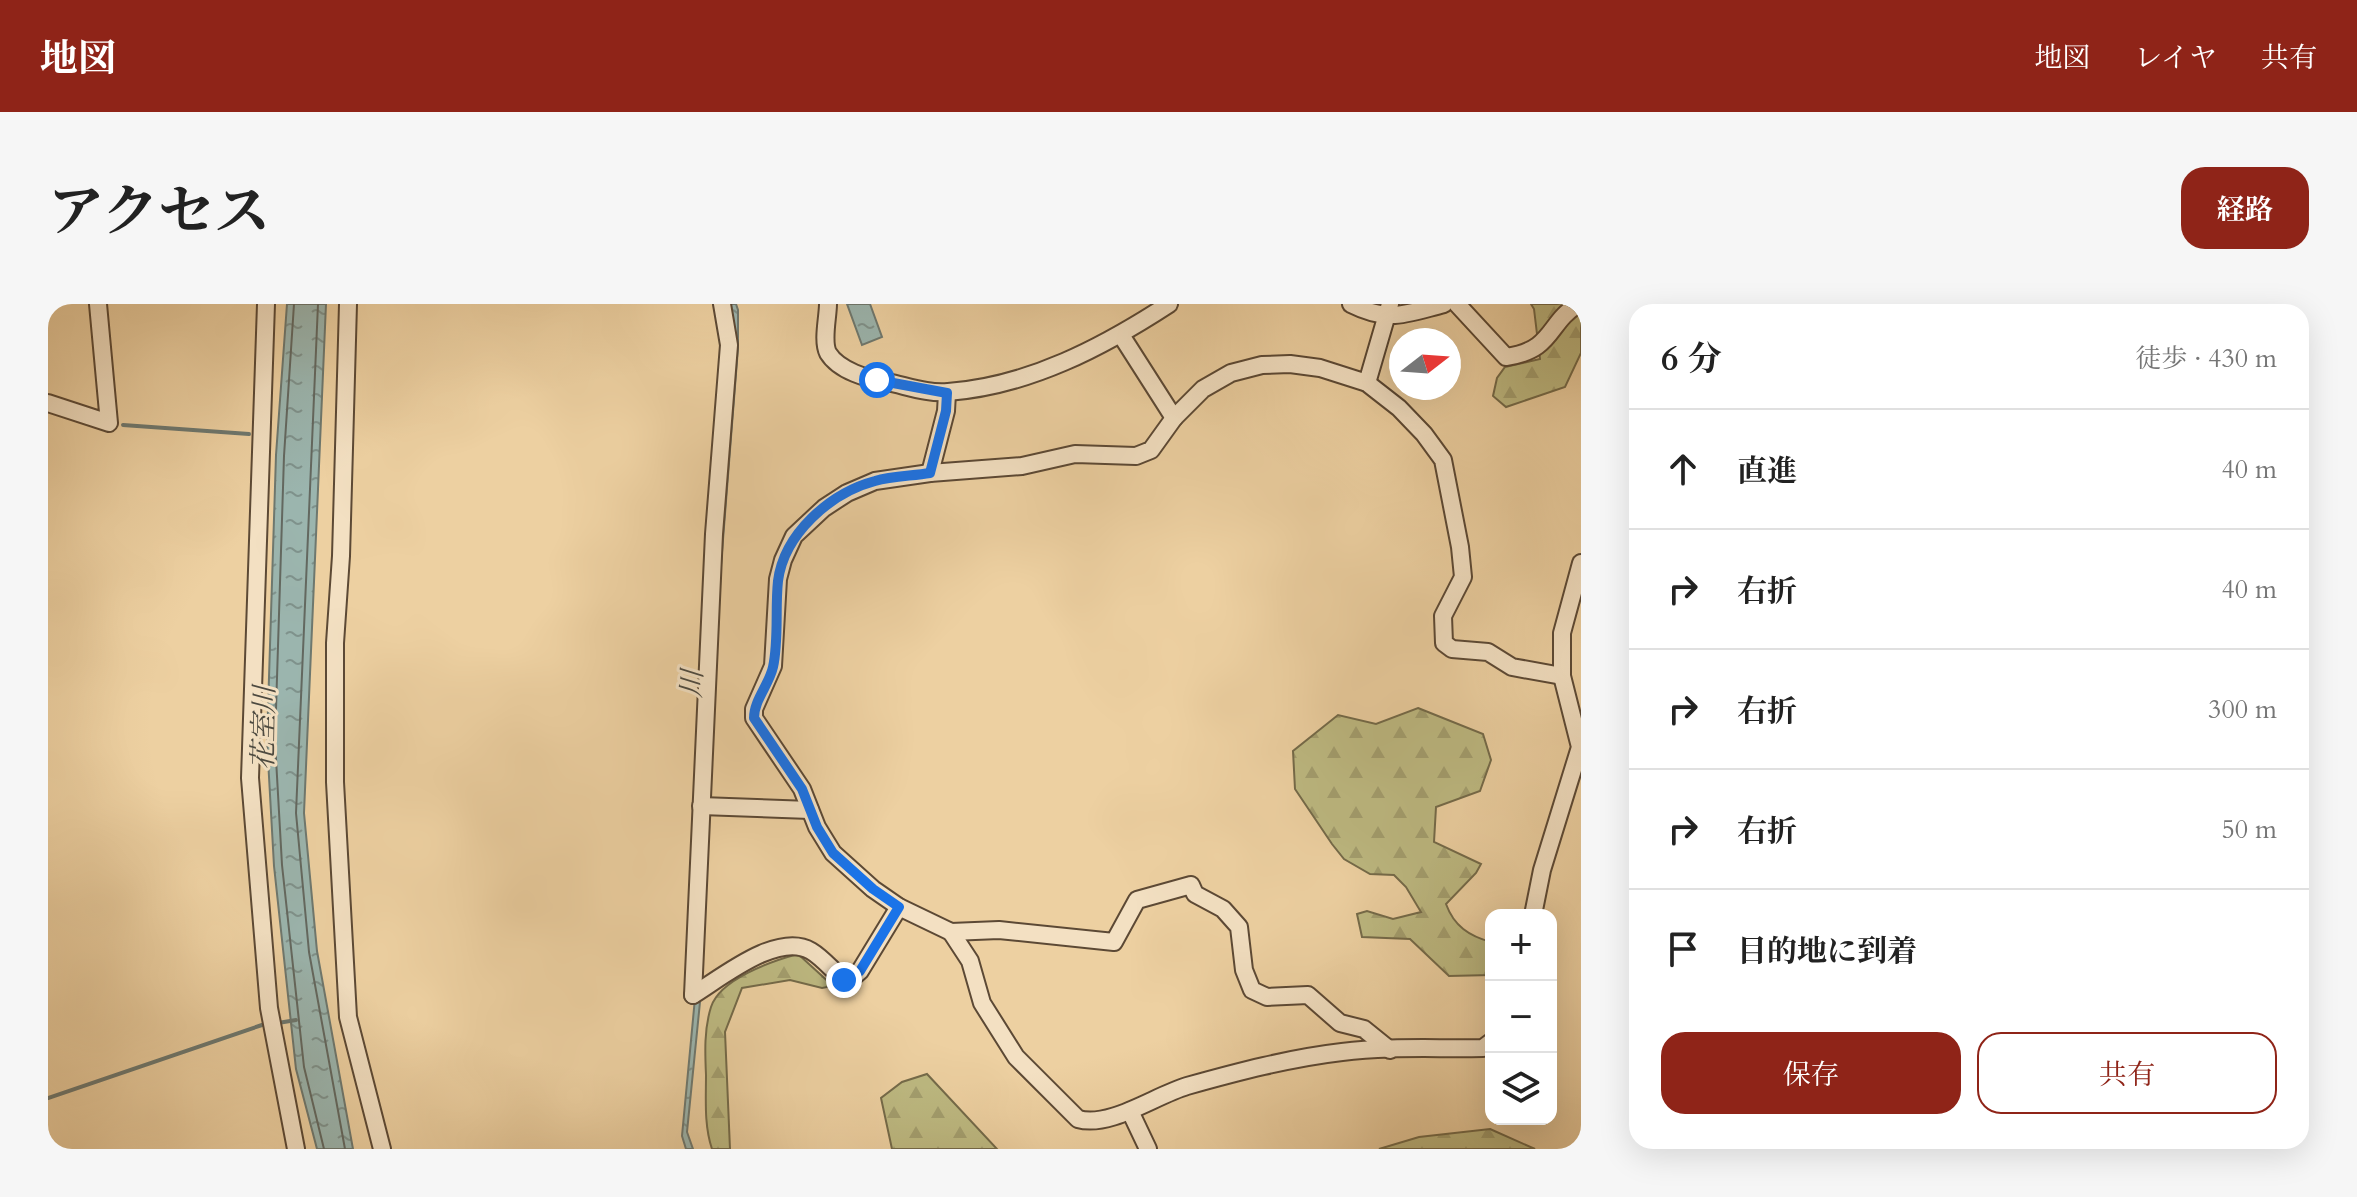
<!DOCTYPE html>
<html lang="ja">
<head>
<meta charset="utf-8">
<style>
  body { margin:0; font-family:Cardo,"Noto Serif JP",serif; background:#f6f6f6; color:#222 }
  .controls { position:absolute; right:24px; bottom:24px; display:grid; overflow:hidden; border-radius:16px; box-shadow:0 8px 32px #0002 }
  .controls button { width:72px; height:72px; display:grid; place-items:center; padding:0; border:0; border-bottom:2px solid #e0e0e0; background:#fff; color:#222; font:40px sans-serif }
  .compass { position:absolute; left:1341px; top:24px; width:72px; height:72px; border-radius:50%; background:#fff; box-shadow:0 8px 32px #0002; rotate:73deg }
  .stop { position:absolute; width:24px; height:24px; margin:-18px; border:6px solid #1a73e8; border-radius:50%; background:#fff }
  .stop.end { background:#1a73e8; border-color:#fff; box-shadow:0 2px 8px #0008 }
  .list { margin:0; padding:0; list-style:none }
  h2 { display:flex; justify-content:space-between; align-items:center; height:104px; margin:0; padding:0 32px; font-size:34px }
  h2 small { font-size:26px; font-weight:400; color:#767676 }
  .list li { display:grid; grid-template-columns:52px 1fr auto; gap:24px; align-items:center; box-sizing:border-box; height:120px; padding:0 32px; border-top:2px solid #e0e0e0 }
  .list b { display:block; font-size:30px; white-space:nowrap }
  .list em { font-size:26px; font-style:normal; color:#767676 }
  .actions { display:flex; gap:16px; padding:24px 32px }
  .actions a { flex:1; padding:18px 0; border:2px solid #8f2418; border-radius:24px; text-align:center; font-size:28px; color:#8f2418 }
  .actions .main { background:#8f2418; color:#fff }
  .icon { flex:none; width:44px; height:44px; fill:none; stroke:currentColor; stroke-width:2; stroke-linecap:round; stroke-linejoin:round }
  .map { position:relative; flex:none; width:1533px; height:845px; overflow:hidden; border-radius:24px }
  header { display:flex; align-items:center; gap:48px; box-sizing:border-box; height:112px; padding:0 40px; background:#8f2418; color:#fff }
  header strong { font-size:38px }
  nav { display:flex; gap:44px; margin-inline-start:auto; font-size:28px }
  .intro { display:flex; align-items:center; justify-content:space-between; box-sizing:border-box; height:192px; padding:0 48px }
  h1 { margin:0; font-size:56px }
  .button { padding:20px 36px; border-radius:24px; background:#8f2418; color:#fff; font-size:28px; font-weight:700 }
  main { display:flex; gap:48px; padding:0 48px }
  aside { flex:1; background:#fff; border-radius:24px; box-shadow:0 8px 32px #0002 }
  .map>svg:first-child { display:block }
  .forest { fill:url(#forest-firs); stroke:#746a49; stroke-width:2 }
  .water { fill:url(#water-ripples); stroke:#6e786f; stroke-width:2 }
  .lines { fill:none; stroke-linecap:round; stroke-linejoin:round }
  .shore { stroke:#636860; stroke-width:2 }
  .stream { stroke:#6e786f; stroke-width:4 }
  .minor-casing { stroke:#5c4935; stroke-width:20 }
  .minor { stroke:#f3e0c2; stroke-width:16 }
  .route { stroke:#1a73e8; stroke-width:10 }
  .labels { text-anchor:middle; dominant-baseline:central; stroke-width:6; stroke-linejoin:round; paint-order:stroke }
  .water-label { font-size:28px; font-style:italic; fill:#4d4a40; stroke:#f3e0c2 }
</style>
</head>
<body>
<header>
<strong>地図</strong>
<nav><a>地図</a><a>レイヤ</a><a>共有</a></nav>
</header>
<div class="intro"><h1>アクセス</h1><a class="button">経路</a></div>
<main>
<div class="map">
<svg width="1533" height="845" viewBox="0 0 1533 845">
  <defs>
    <pattern id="forest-firs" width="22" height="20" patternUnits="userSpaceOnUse" patternTransform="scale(2)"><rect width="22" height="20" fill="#bdb981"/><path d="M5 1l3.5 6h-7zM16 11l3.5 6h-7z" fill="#a39e6e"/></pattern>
    <pattern id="water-ripples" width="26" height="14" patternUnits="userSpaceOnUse" patternTransform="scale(2)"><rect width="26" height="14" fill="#9bb5ae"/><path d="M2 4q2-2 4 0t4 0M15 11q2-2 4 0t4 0" fill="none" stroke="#7f928c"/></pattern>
  </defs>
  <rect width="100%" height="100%" fill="#edd0a1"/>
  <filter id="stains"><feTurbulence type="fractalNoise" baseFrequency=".0025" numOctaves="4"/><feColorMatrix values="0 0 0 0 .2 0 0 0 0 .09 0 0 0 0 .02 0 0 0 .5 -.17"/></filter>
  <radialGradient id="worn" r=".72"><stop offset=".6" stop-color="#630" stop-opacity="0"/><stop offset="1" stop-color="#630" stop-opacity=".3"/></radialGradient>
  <g class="forest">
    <polygon points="1483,0 1533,0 1533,49 1517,83 1458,103 1445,92 1449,74 1457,63 1492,55 1486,5"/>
    <path d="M1370,404L1435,430L1443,456L1432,487L1388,503L1386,538L1433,560L1428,569L1398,600C1406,622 1421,632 1443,638V671L1401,672L1362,635L1314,633L1309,610L1319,607L1345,615L1373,608L1358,583L1346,571L1322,570L1296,555L1284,540L1247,485L1245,447L1290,411L1328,420Z"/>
    <path d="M750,650L785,682L774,684L742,676L694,684L677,728L682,845H664C656,821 658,796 658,771C657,749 656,725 663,703C672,675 724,657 750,650Z"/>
    <polygon points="879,770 949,845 844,845 833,794 854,778"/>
    <polygon points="1442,825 1487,845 1331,845 1371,833"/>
  </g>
  <g class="water">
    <polygon points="239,0 278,0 256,509 269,647 305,845 269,845 248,765 226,562 219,437 228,151"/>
    <polygon points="680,0 688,0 690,6 690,44 673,261 652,698 639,828 645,845 638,845 634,832 647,694"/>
    <polygon points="799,0 822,0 834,33 814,41"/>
  </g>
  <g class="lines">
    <g class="shore">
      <polyline points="246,0 236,152 227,437 234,561 256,763 276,845"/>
      <polyline points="270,0 248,509 261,648 297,845"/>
    </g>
    <g class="stream">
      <polyline points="75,121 201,130"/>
      <polyline points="230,719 248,716"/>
      <polyline points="0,794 214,721"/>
    </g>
    <defs>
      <g id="minor">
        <polyline points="218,0 202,474 221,704 248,845"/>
        <polyline points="300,0 293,252 287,339 287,478 300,713 334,845"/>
        <path d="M780,0C780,13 774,37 780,49C791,67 820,75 839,78C859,82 880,90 900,88C981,82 1055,43 1121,0"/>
        <path d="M1303,0C1341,19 1357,10 1396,0"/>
        <path d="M1409,0L1458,53C1507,46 1499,18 1531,0"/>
        <polyline points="1073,31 1126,114"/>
        <polyline points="1319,79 1342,0"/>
        <polyline points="0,99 61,119 50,0"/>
        <polyline points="882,169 898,107 899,89"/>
        <polyline points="653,502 762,506"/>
        <polyline points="1485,611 1494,566 1532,443 1514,372 1514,329 1533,259"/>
        <path d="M903,628L922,657L934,699L968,753L1030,815C1062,824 1106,792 1139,782C1189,768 1242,754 1294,748C1340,742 1389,745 1435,744L1443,738"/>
        <polyline points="645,691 666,230 681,41 674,0"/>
        <path d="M645,691C673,674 730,627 763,647C775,654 785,667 796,676L803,675L812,667L851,603"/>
        <polyline points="1342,746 1316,725 1292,719 1260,691 1219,693 1204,686 1196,666 1191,623 1175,605 1147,590 1143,581 1089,596 1066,638 951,626 903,628 851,603 825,585 785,549 769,523 754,485 706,414 706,405 725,362 730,275 735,256 746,232 776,204 799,189 827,177 882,169 974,162 1027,150 1088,152 1103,146 1126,114 1155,85 1183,69 1214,61 1242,60 1272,64 1319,79 1351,104 1376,130 1395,156 1412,243 1415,273 1395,312 1396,339 1404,345 1440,348 1464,363 1514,372"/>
        <polyline points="1082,807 1100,845"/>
      </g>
    </defs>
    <use href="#minor" class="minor-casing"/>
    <use href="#minor" class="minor"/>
  </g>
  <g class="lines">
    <path class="route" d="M796,676L803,675L812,667L851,603L825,585L785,549L769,523L754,485L706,414C706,396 721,381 725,363C731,336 727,305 730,277C736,230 782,189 827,177C844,172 864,172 882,169L898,107L899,89L829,76"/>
  </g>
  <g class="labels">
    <g class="water-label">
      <text transform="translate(644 380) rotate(-87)">川</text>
      <text transform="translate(216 424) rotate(-89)">花室川</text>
    </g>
  </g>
  <rect width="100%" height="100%" filter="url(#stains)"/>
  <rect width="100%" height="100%" fill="url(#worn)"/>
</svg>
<div class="controls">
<button>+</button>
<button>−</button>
<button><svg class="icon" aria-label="layers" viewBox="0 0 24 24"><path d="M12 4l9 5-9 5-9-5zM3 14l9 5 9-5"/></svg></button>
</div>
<svg class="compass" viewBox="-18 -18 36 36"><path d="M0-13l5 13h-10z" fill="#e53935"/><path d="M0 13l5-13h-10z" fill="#767676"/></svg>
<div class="stop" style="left:829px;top:76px"></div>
<div class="stop end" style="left:796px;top:676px"></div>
</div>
<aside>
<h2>6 分<small>徒歩 · 430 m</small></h2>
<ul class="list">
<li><svg class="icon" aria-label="ahead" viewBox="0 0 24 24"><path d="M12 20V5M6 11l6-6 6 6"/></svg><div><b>直進</b></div><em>40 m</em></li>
<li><svg class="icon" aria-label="right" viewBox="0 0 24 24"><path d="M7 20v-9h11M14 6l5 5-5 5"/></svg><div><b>右折</b></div><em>40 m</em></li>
<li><svg class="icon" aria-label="right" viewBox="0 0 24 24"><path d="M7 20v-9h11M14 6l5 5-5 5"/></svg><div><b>右折</b></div><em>300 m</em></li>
<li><svg class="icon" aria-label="right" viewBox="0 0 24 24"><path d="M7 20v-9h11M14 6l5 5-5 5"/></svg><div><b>右折</b></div><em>50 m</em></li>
<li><svg class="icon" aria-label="arrive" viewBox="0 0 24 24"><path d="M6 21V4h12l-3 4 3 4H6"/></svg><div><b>目的地に到着</b></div></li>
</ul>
<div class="actions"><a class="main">保存</a><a>共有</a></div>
</aside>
</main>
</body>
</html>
